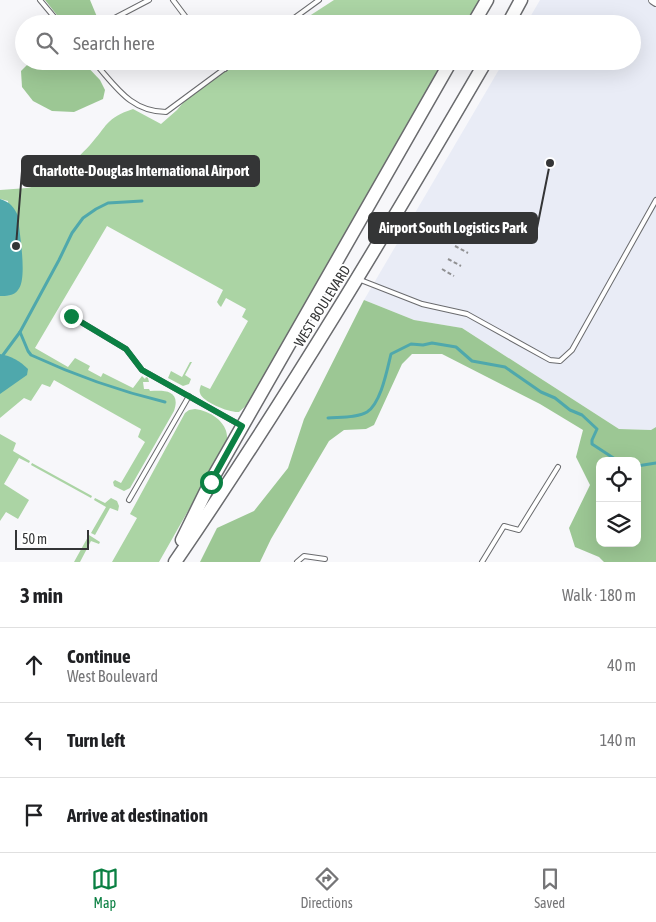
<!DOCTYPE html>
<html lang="en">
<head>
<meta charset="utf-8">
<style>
  body { margin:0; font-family:"Asap Condensed",sans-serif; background:#f6f6f6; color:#202124 }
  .controls { position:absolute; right:15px; bottom:15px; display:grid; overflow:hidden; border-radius:10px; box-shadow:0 5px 20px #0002 }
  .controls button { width:45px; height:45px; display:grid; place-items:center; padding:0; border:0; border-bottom:1px solid #e0e0e0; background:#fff; color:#202124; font:25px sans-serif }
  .scale { position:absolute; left:15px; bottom:12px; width:74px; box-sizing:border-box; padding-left:5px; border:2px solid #343536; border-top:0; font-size:14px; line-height:18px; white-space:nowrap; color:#343536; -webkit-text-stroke:4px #fff; paint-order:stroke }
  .stop { position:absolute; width:15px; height:15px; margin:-11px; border:4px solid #0b8043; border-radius:50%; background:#fff }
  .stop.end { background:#0b8043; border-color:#fff; box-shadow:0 1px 5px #0008 }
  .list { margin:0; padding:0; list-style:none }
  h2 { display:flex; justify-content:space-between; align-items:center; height:65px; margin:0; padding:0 20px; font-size:21px }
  h2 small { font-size:16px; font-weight:400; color:#757577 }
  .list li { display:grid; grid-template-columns:32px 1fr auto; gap:15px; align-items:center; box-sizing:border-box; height:75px; padding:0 20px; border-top:1px solid #e0e0e0 }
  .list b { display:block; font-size:19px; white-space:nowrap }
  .list p { margin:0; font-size:16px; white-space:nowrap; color:#757577 }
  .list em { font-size:16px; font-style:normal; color:#757577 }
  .icon { flex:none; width:28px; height:28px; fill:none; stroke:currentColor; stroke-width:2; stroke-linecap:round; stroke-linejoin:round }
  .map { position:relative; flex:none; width:656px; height:562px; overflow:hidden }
  .search { position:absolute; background:#fff; box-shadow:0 5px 20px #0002; left:15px; right:15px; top:15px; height:55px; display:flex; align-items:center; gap:12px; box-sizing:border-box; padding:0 18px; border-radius:28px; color:#757577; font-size:19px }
  .sheet { height:290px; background:#fff }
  nav { display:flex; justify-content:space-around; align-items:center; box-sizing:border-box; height:70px; border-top:1px solid #e0e0e0; background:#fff; font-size:14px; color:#757577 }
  nav a { display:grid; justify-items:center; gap:2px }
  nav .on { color:#0b8043 }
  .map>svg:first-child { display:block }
  .built { fill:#e9ecf6 }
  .green { fill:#abd4a4 }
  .forest { fill:#9cc794; fill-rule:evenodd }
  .water { fill:#4fa8ac }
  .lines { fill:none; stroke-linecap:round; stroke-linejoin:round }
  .stream { stroke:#4fa8ac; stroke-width:3 }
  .service-casing { stroke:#6a6b6e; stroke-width:6 }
  .minor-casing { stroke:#6a6b6e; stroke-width:10 }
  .primary-casing { stroke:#6a6b6e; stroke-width:15 }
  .path { stroke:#909092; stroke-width:2; stroke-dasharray:4 2.5; stroke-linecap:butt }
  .service { stroke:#fff; stroke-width:4 }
  .minor { stroke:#fff; stroke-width:8 }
  .primary { stroke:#fff; stroke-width:12 }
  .route { stroke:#0b8043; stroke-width:6 }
  .labels { text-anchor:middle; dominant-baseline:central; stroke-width:4; stroke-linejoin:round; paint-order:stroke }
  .street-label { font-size:14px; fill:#343536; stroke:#fff }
  .leader { fill:none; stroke:#343536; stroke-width:2 }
  .callout-dot { fill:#343536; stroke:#fff; stroke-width:2 }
  .callout { fill:#343536; stroke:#343536; stroke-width:2 }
  .callout-label { font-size:15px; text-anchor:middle; font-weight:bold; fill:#fff }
</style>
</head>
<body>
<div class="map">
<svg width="656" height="562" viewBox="0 0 656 562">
  <rect width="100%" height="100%" fill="#f7f7fa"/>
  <polygon class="built" points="540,0 656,0 656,427 651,430 619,429 462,328 414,320 364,300 504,61 632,61 632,24 526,24"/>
  <g class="green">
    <polygon points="334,0 479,0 466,24 297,24"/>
    <path d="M240,61H444L249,403L239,412C230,413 202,402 200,393C199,390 200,388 201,385L210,389L248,321L242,317L246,309L226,298L221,307L219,305L217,302L223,290L107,226L35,348L68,367L75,358L90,366L88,370L101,377L103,373L133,388L142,376L145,379L146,377L148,378L149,382H143L144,389H149L150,391C165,390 181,390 174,411L130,488L124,491L114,486L113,482L115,480L121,483L145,442L138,437L141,429L54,380L50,387L42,384L31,401L24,398L0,418V296L11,295L8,201L0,199V190C9,189 18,189 27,188C52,183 73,163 90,145C107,126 106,118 133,109L161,124L177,110L192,92Z"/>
    <polygon points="190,362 192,362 185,375 191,379 189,384 183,386 168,378 171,371 182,377"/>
    <path d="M195,409C212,411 232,425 226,444L159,562H112L137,518L130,514L185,413L189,410Z"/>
    <polygon points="0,434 16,443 13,451 30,461 29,463 19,458 4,484 29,500 18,519 6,512 0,521"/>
    <polygon points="32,463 92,496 91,498 31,465"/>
    <polygon points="95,498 105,503 111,498 117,501 119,506 118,511 110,508 95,535 91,533 106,507 94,500"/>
    <polygon points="89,535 100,542 99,544 91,541 80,562 74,562"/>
  </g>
  <g class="forest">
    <polygon points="45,0 90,0 100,24 64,24"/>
    <polygon points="37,61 82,61 100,80 105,90 103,99 74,112 52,111 33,101 22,87 21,71 28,64"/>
    <path d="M364,300L414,320L462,328L619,429L651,430L656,427V562H604L599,557L575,547L569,528L590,485L576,457L583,430L540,404L442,354H412L402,364L374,425L366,429L344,430L329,441L271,539L260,562H200L217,528L254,511L288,468L304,419ZM600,461H637V543H600Z"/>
  </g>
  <g class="water">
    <path d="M0,199C10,202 14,207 18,216C19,232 28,279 18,290C14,296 6,296 0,296Z"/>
    <path d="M0,354C11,356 20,361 28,369L27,375L0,394Z"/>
  </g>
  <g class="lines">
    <g class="stream">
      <path d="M20,332L28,351L31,355C74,375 119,391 165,402"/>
      <polyline points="3,355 20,332 59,260 72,233 83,218 96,209 108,203 142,201"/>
      <path d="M328,418C340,417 357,418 367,412C381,403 387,370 391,354L411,344L423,345L432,343L456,347L472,361L505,367L541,392L555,398L570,410L582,415L597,429L592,440V444L618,461"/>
      <polyline points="637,466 656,463"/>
    </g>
    <defs>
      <g id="service">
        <polyline points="40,0 60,24"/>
        <polyline points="173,0 191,24"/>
        <polyline points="107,22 149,0"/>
        <polyline points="286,24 319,0"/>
        <path d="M93,61C115,85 130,112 166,112L235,61"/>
        <polyline points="219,61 225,69"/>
        <polyline points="358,279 422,304 467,314 550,360 560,361 572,350 656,200"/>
        <polyline points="71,316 126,349 142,370 240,425"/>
        <polyline points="129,500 189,396"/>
        <polyline points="297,562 304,556 325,559"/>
        <polyline points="482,562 504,526 519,530 558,467"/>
      </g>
      <polyline id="minor" points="653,0 656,2"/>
      <g id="primary">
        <polyline points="473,24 487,0"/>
        <polyline points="508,24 521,0"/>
        <polyline points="182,540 211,481 451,61"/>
        <path d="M175,562C286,400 387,231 486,61"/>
      </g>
    </defs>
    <use href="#service" class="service-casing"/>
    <use href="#minor" class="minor-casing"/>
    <use href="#primary" class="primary-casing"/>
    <g class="path">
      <polyline points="455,246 468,253"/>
      <polyline points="448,259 461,266"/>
      <polyline points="442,269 454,276"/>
    </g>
    <use href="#service" class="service"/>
    <use href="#minor" class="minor"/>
    <use href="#primary" class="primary"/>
  </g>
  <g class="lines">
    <polyline class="route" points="71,316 126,349 142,370 242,426 211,482"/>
  </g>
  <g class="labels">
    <g class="street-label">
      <text transform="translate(322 306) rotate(-58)">WEST BOULEVARD</text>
    </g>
  </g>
  <path class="leader" d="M16 246L22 171M550 163L537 228"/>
  <g class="callout-dot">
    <circle cx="16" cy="246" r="5"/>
    <circle cx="550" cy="163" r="5"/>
  </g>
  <g class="callout">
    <rect x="22" y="156" width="237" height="30" rx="5"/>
    <rect x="369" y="213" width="168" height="30" rx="5"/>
  </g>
  <g class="callout-label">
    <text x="141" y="176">Charlotte-Douglas International Airport</text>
    <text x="453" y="233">Airport South Logistics Park</text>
  </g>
</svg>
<div class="controls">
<button><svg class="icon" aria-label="locate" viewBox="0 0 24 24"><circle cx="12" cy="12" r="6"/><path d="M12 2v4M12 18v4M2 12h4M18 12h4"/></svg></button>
<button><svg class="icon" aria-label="layers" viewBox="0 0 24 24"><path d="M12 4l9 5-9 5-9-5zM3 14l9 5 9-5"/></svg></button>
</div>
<div class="scale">50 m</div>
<div class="stop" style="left:211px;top:482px"></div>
<div class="stop end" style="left:71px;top:316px"></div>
<div class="search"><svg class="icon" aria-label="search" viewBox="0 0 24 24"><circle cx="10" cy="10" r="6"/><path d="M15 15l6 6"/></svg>Search here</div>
</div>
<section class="sheet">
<h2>3 min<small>Walk · 180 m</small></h2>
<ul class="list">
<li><svg class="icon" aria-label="ahead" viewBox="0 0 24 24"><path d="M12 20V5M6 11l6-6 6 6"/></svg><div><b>Continue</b><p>West Boulevard</p></div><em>40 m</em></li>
<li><svg class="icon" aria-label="left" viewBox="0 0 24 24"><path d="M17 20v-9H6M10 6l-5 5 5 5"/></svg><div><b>Turn left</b></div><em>140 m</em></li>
<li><svg class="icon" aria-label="arrive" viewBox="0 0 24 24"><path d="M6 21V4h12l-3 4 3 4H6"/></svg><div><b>Arrive at destination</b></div></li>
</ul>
</section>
<nav>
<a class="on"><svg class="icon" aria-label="map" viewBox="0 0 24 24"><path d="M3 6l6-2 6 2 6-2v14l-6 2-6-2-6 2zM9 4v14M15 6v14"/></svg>Map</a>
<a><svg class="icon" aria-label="directions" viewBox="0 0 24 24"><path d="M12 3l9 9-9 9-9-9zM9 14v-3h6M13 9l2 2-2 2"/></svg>Directions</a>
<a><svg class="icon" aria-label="saved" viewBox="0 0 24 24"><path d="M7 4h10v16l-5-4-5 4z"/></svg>Saved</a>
</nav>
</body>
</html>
